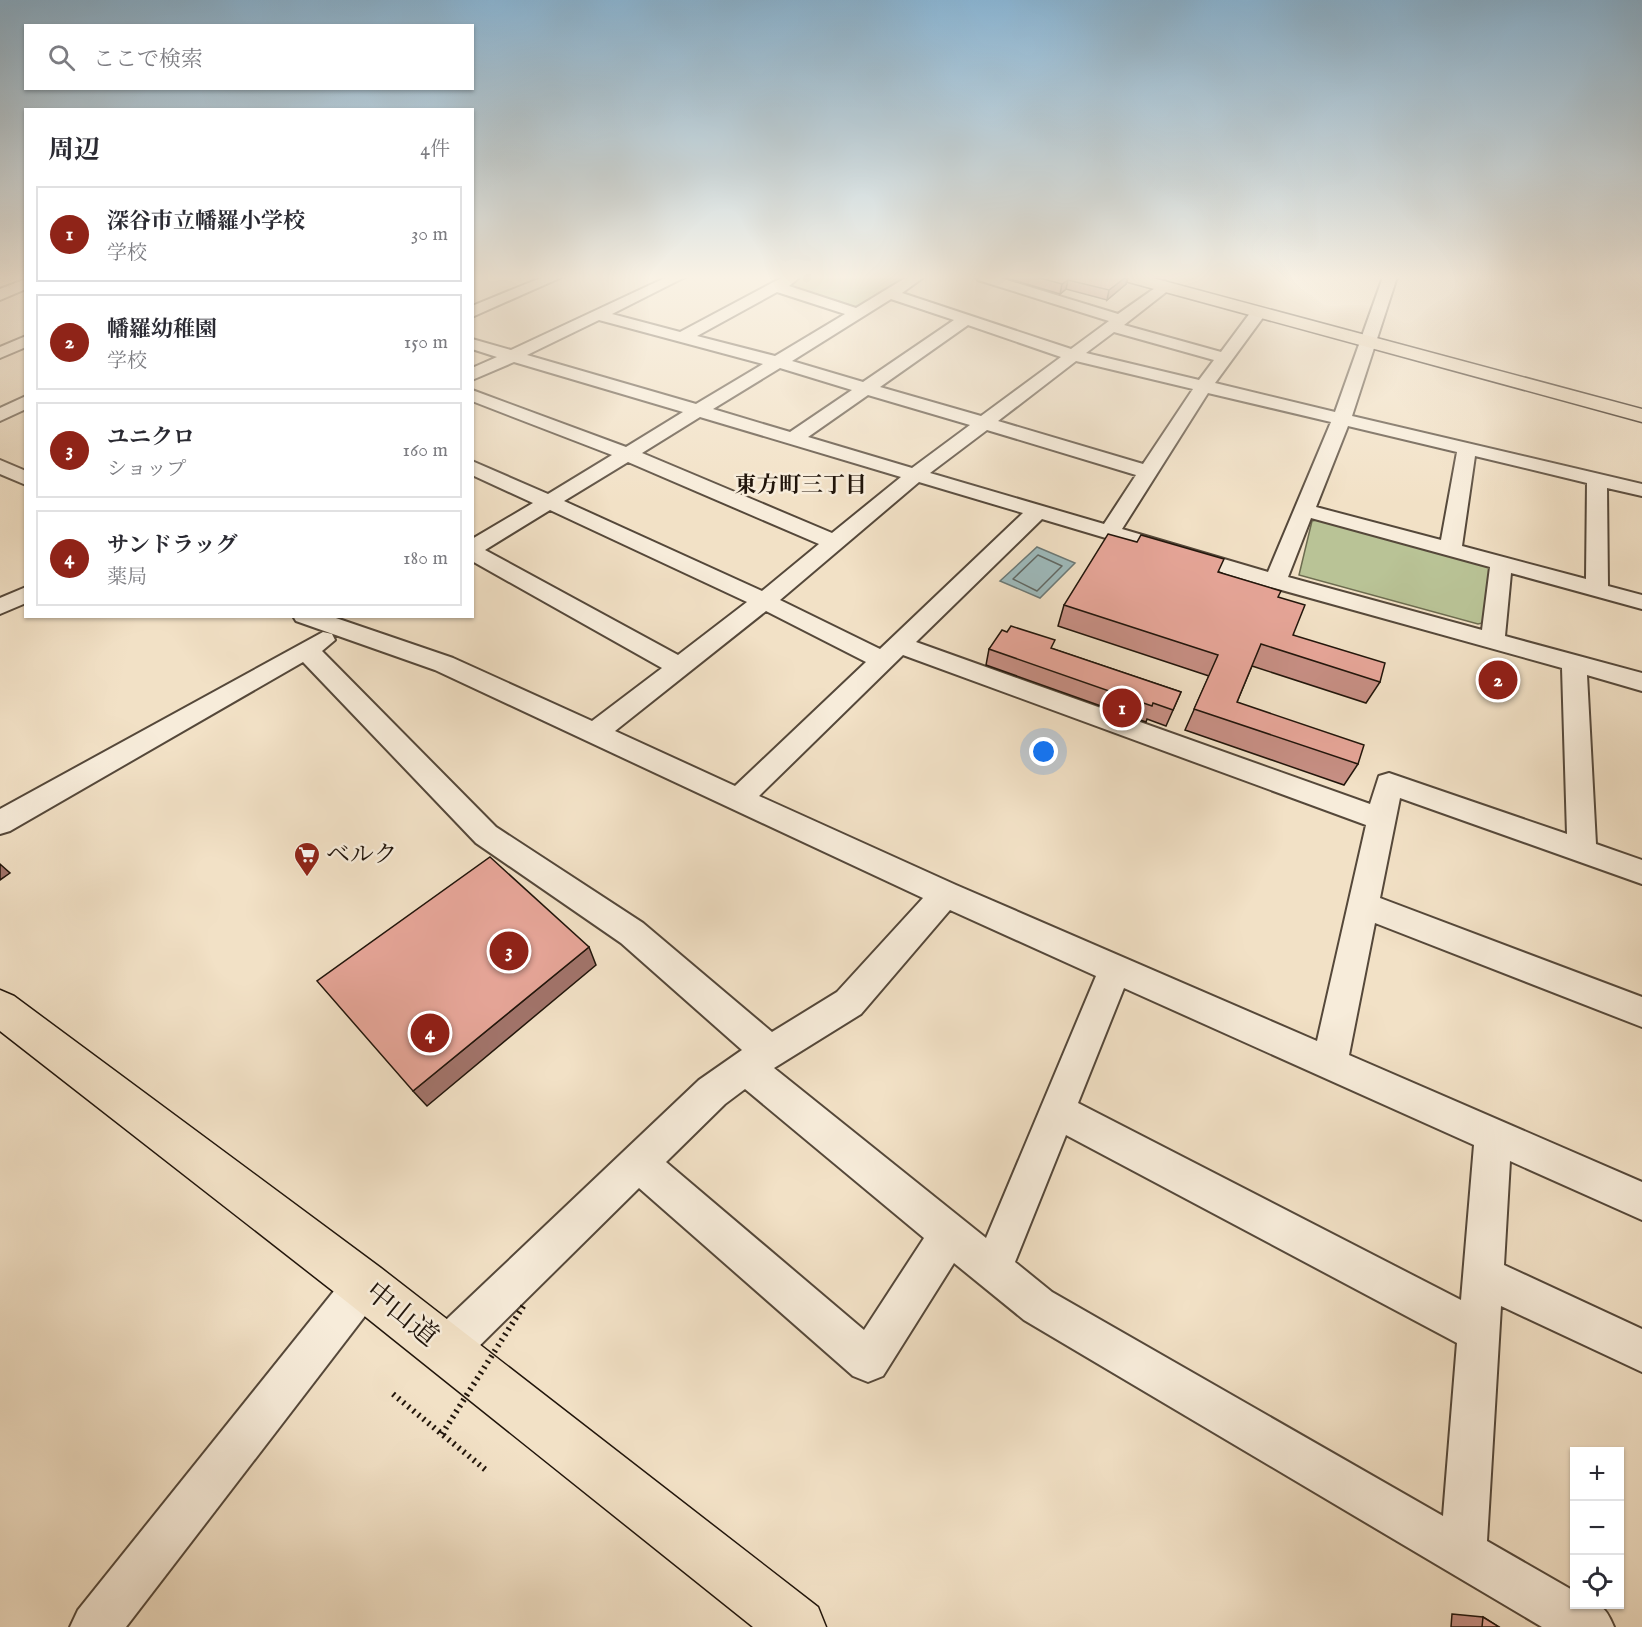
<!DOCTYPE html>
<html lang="ja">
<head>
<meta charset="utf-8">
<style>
  body { margin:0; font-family:"IM FELL English","Noto Serif JP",serif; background:#f2f2f3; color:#2b2b33 }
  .controls { position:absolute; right:18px; bottom:18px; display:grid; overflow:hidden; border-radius:0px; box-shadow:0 2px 4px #0004 }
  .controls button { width:54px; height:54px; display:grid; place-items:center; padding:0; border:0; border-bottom:2px solid #e1e1e2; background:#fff; color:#2b2b33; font:30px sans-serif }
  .you { position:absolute; left:1044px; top:752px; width:21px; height:21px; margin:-15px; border:4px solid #fff; border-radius:50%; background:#1a73e8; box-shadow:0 0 0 9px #1a73e833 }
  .badge { display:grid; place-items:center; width:39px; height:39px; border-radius:50%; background:#8f2418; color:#fff; font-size:20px; font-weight:700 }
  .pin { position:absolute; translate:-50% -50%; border:3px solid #fff; box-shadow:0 2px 6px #0006 }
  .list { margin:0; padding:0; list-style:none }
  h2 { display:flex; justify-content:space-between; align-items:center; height:78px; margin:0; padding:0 24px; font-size:26px }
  h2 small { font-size:20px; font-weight:400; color:#7c7c81 }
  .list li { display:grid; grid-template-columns:39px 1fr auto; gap:18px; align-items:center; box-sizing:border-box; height:96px; margin:0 12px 12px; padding:0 12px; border:2px solid #e1e1e2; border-radius:0px }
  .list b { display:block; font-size:22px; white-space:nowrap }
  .list p { margin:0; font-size:20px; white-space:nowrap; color:#7c7c81 }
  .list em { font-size:20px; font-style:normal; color:#7c7c81 }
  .icon { flex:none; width:33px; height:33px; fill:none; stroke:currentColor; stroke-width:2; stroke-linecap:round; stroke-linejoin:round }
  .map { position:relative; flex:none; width:1642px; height:1627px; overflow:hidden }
  .search { position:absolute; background:#fff; box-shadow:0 2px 4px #0004; left:24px; top:24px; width:450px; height:66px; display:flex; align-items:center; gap:15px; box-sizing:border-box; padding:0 21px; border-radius:0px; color:#7c7c81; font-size:22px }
  .panel { position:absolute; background:#fff; box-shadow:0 2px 4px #0004; left:24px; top:108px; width:450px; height:510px; border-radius:0px }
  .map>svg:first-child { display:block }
  .green { fill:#b9c396; stroke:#6d6c50; stroke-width:1.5 }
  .water { fill:#9ebbbd; stroke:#6c7976; stroke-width:1.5 }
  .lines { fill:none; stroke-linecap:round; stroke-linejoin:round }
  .shore { stroke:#606864; stroke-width:1.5 }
  .minor-casing { stroke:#55483a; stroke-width:4 }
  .major-casing { stroke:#21150b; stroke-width:3 }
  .highway-casing { stroke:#21150b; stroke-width:3 }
  .path { stroke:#21150b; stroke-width:6; stroke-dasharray:2 4.5; stroke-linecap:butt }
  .minor { fill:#f7ecda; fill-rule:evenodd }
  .major { fill:#f2e1c6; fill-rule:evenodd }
  .highway { fill:#f2e1c6; fill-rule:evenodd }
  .path-bridge { stroke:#21150b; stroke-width:6; stroke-dasharray:2 4.5; stroke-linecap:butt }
  .wall { fill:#c78f84; stroke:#21150b; stroke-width:1.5 }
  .shaded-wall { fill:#a2746b; stroke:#21150b; stroke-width:1.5 }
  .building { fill:#e7a699; stroke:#21150b; stroke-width:1.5 }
  .labels { text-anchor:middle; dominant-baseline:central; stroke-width:5; stroke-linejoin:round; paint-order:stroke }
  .far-neighbourhood-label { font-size:22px; font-weight:bold; fill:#21150b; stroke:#f7ecda }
  .poi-label { font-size:24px; fill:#21150b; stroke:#f7ecda; text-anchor:start }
  .near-street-label { font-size:28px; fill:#21150b; stroke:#f7ecda }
</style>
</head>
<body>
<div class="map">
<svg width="1642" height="1627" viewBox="0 0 1642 1627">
  <rect width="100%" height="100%" fill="#f2e1c6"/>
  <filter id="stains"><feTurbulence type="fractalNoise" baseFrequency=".00333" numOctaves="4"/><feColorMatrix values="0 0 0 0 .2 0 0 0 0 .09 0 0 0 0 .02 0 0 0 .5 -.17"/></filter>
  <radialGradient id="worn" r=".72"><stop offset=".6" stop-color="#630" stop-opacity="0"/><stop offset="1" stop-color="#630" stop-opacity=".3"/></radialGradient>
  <g class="green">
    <polygon points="800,277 909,277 860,307 852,308 787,287 788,283"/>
    <polygon points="1321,519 1486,564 1493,570 1487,622 1478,624 1299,575 1312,521"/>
  </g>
  <polygon class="water" points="1037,547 1075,563 1040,598 1000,581"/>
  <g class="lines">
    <polygon class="shore" points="1038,555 1062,566 1037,591 1013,579"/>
    <defs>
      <g id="minor">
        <polygon points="543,277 562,277 472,317 472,306"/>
        <path d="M667,277H685L612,314L680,332L783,277H800L789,286L856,308L907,277H924L902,293L1071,349L1109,321L978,280L976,277H997L1118,314L1165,281L1173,286L1170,289L1124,325L1221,352L1253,309H1265L1267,312L1215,383L1335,412L1383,277H1397L1352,416L1642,484V496L1607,488L1608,586L1642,595V609L1511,573L1505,636L1642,673V691L1587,675L1596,844L1642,860V884L1400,798L1380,898L1642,997V1027L1375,923L1349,1055L1642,1182V1220L1510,1161L1504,1265L1642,1329V1372L1501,1306L1487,1541L1574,1591V1604C1600,1604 1604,1603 1614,1627H1542L1024,1320L954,1263L883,1376L868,1382L853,1376L639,1188L460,1365L445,1371L430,1365L424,1350L430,1335L699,1080L742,1050L621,943L476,843L303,662L10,831L0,834V809L323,632L332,634L335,640L322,651L496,827L643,923L772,1032L837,992L923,898L435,670L296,621L293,616H330L453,658L592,721L662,668L472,561V539L533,503L472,475V461L548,494L612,455L472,401V390L626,447L683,412L514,362L472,380V368L497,357L472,349V339L511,350ZM777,292L845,314L775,356L697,336ZM891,299L954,320L863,382L792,361ZM599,320L763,364L696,404L527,355ZM968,325L1061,357L981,416L880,387ZM1114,332L1214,360L1199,380L1086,353ZM1076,361L1193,389L1143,464L998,421ZM780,368L852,390L790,432L713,409ZM1208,393L1331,422L1268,572L1122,529ZM868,395L970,425L912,468L808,437ZM700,417L901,477L832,533L642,453ZM1348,426L1457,452L1441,540L1316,507ZM987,430L1136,475L1104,524L930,473ZM1475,456L1587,483L1586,579L1462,546ZM628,462L819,544L762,591L564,501ZM919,482L1023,513L880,649L780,600ZM550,510L747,602L678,655L485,550ZM1311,518L1490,567L1482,630L1288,577ZM1042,519L1267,586L1562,668L1567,834L1389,773L1379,776L1370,804L916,642ZM766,611L866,662L735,786L615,731ZM903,655L1366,825L1317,1041L956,885L759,796ZM950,910L1096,976L986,1238L774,1068L861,1014ZM1124,988L1474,1145L1461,1300L1078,1103ZM745,1089L924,1238L864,1330L666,1162L725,1104ZM1066,1135L1457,1343L1443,1516L1052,1292L1015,1262Z"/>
        <polygon points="26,279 26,289 0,300 0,289"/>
        <polygon points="26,336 26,347 0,358 0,347"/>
        <polygon points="26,396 26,409 0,421 0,408"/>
        <polygon points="0,460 26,471 26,485 0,474"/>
        <polygon points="26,587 26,603 0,614 0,598"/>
        <polygon points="364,1265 378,1271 384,1285 378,1299 126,1627 70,1627 78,1610 350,1271"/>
      </g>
      <polygon id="major" points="1122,277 1149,277 1642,409 1642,422 1125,281"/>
      <polygon id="highway" points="0,990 14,996 381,1268 818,1607 826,1627 753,1627 347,1302 0,1031"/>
    </defs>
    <use href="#minor" class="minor-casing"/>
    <use href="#major" class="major-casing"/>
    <use href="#highway" class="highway-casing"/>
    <polyline class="path" points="393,1394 487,1471"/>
    <use href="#minor" class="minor"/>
    <use href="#major" class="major"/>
    <use href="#highway" class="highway"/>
    <polyline class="path-bridge" points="442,1434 524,1305"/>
  </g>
  <g class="wall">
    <polygon points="1003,277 1128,277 1126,284 1107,300 1066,289 1060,294"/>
    <polygon points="1219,572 1278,597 1293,635 1380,682 1366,703 1252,666 1237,702 1358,764 1344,785 1185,730 1209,676 1058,626 1064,605"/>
    <polygon points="1007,632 1053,649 1181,692 1166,726 1147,719 1146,722 986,665 989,649"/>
    <polygon points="1452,1614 1483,1617 1499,1627 1451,1627"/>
  </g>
  <g class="shaded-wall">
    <polygon points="1126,277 1128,277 1126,284 1107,300 1109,290"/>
    <polygon points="1068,280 1066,289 1060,294 1062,284"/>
    <polygon points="0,864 10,873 0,880"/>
    <polygon points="589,947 596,965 427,1106 413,1091"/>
  </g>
  <g class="building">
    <polygon points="1036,277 1126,277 1109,290 1068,280 1062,284"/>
    <polygon points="1108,534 1137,542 1141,535 1224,559 1218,572 1281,591 1278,597 1305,605 1293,635 1385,663 1380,682 1261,644 1237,702 1364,745 1358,764 1194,709 1218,655 1064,605"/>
    <polygon points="1011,626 1055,640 1051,648 1181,692 1173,710 1153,703 1152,706 989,649 1002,630 1007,632"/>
    <polygon points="490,857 589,947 413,1091 317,981"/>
    <polygon points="1483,1617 1499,1627 1482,1627"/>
  </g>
  <linearGradient id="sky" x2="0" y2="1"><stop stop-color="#8ab7d7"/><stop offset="0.55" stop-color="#f9f2e5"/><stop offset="1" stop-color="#f9f2e5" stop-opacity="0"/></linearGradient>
  <rect width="1642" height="504" fill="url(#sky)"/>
  <defs>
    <symbol id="supermarket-pin" viewBox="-11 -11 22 30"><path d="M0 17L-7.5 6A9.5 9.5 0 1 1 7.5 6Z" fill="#8f2418" stroke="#f7ecda"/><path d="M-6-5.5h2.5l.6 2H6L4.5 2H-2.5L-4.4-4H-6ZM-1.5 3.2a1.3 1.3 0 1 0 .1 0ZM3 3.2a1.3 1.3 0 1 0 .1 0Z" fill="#fff"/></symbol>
  </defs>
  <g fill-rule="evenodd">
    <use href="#supermarket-pin" x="292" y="840" width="30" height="40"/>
  </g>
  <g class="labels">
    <g class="far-neighbourhood-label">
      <text x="801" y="486">東方町三丁目</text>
    </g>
    <g class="poi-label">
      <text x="326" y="855">ベルク</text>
    </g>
    <g class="near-street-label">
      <text transform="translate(401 1315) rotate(39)">中山道</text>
    </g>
  </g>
  <rect width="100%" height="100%" filter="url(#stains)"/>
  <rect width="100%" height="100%" fill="url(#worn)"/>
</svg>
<div class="controls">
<button>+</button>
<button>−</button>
<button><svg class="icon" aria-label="locate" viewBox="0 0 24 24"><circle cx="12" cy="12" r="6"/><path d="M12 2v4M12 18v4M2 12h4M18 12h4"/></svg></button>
</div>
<div class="you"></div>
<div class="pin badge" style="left:1122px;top:708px">1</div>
<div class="pin badge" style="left:1498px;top:680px">2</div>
<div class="pin badge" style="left:509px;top:951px">3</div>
<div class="pin badge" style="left:430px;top:1033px">4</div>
<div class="search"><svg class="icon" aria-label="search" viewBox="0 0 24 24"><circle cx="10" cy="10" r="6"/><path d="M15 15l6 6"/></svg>ここで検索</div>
<section class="panel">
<h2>周辺<small>4件</small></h2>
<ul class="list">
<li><span class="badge">1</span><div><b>深谷市立幡羅小学校</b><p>学校</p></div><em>30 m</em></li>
<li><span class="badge">2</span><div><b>幡羅幼稚園</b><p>学校</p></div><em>150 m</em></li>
<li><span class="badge">3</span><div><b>ユニクロ</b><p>ショップ</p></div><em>160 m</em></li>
<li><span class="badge">4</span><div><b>サンドラッグ</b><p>薬局</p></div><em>180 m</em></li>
</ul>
</section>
</div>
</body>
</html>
